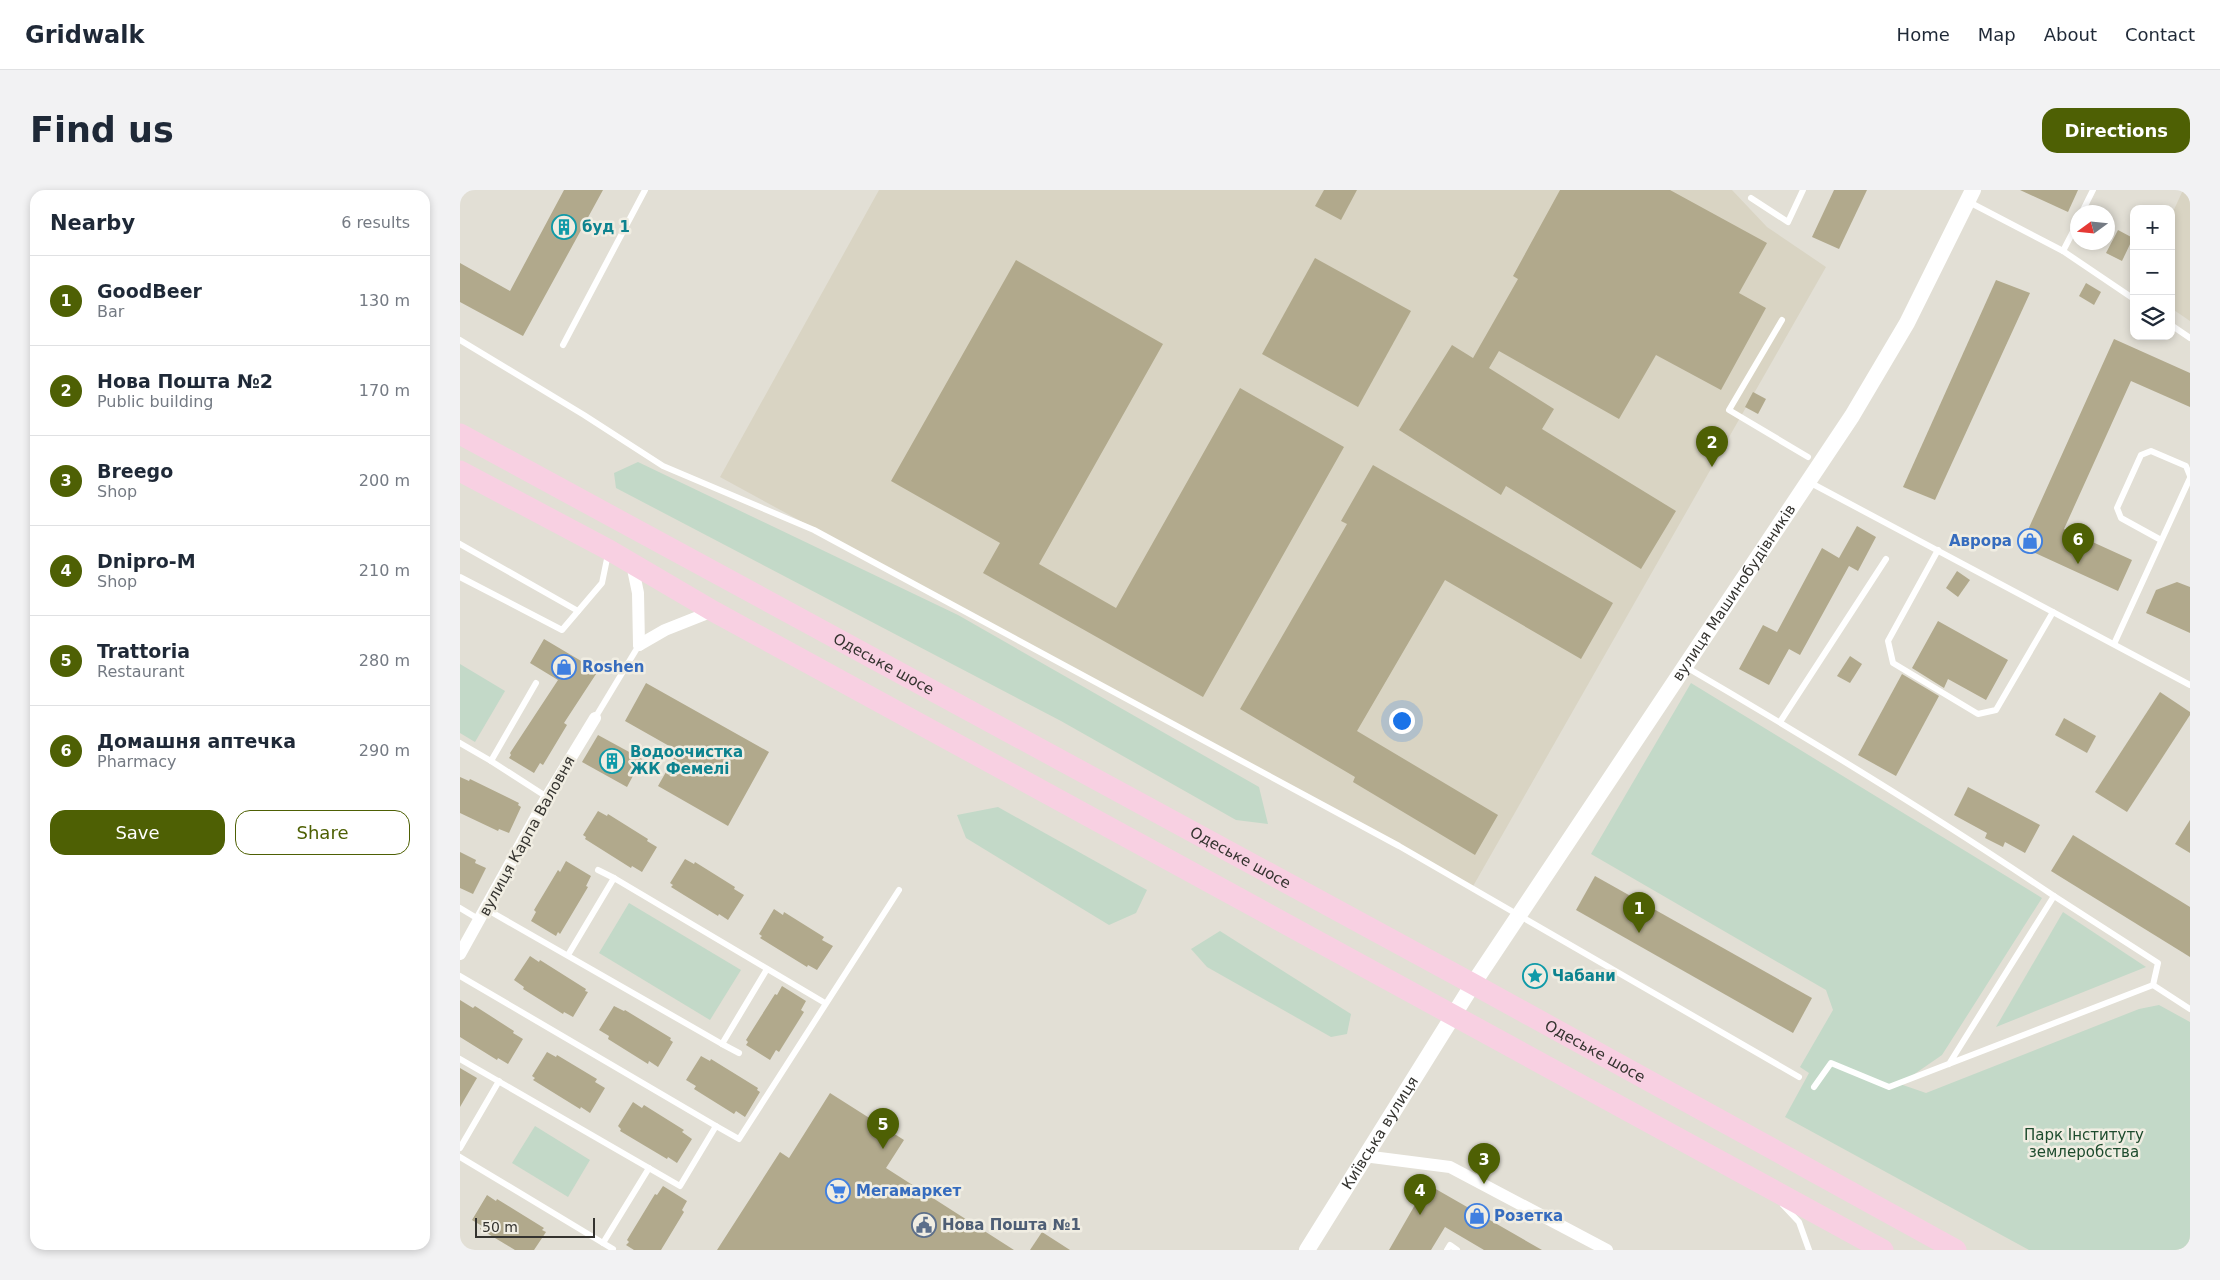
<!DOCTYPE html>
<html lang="en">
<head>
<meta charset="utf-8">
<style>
  body { margin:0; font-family:"DejaVu Sans",sans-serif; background:#f2f2f3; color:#1f2937 }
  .controls { position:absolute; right:15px; top:15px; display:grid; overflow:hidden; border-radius:10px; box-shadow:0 2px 8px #0003 }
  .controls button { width:45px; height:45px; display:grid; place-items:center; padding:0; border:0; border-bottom:1px solid #e0e1e3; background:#fff; color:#1f2937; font:25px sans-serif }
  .compass { position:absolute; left:1610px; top:15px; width:45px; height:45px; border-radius:50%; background:#fff; box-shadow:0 2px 8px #0003; rotate:255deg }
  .scale { position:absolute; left:15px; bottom:12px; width:120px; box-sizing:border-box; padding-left:5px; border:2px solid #34332f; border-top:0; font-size:14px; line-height:18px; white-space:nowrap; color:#34332f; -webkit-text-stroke:4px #f0ede2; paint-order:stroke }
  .you { position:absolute; left:941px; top:530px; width:18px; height:18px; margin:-12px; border:4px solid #fff; border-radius:50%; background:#1a73e8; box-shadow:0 0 0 8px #1a73e833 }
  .badge { display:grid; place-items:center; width:32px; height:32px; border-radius:50%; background:#4e6004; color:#fff; font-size:16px; font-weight:700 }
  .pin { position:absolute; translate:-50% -41px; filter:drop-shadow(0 1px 2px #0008) }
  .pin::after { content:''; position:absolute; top:26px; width:18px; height:15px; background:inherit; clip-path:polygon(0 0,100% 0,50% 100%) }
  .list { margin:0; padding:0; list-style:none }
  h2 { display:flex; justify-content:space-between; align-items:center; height:65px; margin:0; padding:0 20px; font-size:21px }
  h2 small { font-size:16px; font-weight:400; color:#747a83 }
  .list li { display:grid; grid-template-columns:32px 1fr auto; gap:15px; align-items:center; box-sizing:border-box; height:90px; padding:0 20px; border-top:1px solid #e0e1e3 }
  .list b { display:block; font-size:19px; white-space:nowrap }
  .list p { margin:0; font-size:16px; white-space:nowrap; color:#747a83 }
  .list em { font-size:16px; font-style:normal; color:#747a83 }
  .actions { display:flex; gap:10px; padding:15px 20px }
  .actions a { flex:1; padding:11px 0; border:1px solid #4e6004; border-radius:15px; text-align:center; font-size:18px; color:#4e6004 }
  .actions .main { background:#4e6004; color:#fff }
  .icon { flex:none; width:28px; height:28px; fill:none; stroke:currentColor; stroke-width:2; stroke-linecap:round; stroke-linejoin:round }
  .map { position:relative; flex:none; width:1730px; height:1060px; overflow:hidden; border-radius:15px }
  header { display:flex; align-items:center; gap:30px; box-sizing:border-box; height:70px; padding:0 25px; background:#fff; border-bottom:1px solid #e0e1e3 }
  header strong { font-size:24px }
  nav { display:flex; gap:28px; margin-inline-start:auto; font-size:18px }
  .intro { display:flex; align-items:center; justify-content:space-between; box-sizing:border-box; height:120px; padding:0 30px }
  h1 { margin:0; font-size:35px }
  .button { padding:12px 22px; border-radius:15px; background:#4e6004; color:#fff; font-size:18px; font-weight:700 }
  main { display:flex; gap:30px; padding:0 30px }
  aside { flex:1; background:#fff; border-radius:15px; box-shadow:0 2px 8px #0003 }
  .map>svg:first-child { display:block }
  .built { fill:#d9d4c3 }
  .green { fill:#c3d9c8 }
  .building { fill:#b1a98c }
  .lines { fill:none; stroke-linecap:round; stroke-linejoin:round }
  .service { stroke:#fff; stroke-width:6 }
  .minor { stroke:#fff; stroke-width:12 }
  .tertiary { stroke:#fff; stroke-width:16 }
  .trunk { stroke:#f8d0e2; stroke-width:21 }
  .labels { text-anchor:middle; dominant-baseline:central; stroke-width:5; stroke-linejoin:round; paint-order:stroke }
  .culture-label { font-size:15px; font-weight:bold; fill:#0d838f; stroke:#f0ede2; text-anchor:start }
  .shop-label { font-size:15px; font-weight:bold; fill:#366cbe; stroke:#f0ede2; text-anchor:start }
  .street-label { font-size:15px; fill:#34332f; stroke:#f0ede2 }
  .park-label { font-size:15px; fill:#1d4b2d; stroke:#f0ede2 }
  .service-label { font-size:15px; font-weight:bold; fill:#4e5e75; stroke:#f0ede2; text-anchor:start }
</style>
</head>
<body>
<header>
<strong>Gridwalk</strong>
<nav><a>Home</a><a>Map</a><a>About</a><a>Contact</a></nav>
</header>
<div class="intro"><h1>Find us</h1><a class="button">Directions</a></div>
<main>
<aside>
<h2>Nearby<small>6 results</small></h2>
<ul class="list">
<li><span class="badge">1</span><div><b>GoodBeer</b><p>Bar</p></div><em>130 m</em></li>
<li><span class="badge">2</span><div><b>Нова Пошта №2</b><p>Public building</p></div><em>170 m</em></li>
<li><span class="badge">3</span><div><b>Breego</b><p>Shop</p></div><em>200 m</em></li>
<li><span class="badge">4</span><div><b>Dnipro-M</b><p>Shop</p></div><em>210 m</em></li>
<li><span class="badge">5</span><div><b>Trattoria</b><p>Restaurant</p></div><em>280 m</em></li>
<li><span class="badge">6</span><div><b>Домашня аптечка</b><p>Pharmacy</p></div><em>290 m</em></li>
</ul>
<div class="actions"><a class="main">Save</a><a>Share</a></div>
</aside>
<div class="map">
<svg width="1730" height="1060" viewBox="0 0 1730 1060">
  <rect width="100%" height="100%" fill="#e2dfd5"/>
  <g class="built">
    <polygon points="419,0 1272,0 1307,37 1366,77 1012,698 260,287"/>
    <polygon points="1723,0 1730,0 1730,131 1711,118 1711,26"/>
  </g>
  <g class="green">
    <polygon points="178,272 498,425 799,597 808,634 776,630 601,531 156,298 154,283"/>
    <polygon points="0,474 45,501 15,552 0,543"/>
    <polygon points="1231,493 1582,708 1482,865 1440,894 1466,903 1679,819 1699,815 1730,832 1730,1060 1569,1060 1325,927 1349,883 1340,877 1373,820 1366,800 1131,664"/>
    <polygon points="538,617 687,700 676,723 649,735 506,648 497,625"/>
    <polygon points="169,713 281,780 250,830 139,763"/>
    <polygon points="1603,722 1686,777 1536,837"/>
    <polygon points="760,741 891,824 887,844 871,847 747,777 731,759"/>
    <polygon points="75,936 130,970 108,1007 52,973"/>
  </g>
  <g class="building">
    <polygon points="104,0 143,0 63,146 0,112 0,73 50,101"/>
    <polygon points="864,0 897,0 881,30 855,16"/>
    <polygon points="1100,0 1210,0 1307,53 1279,103 1306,118 1261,200 1196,165 1159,229 1039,161 1029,178 1094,219 1082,239 1216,321 1181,379 1046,296 1041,305 939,240 992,155 1013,168 1058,89 1053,86"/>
    <polygon points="1374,0 1407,0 1379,59 1352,47"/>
    <polygon points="1560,0 1618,0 1608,22"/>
    <polygon points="1658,40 1673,48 1662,71 1646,63"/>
    <polygon points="855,68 951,121 898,217 802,164"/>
    <polygon points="556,70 703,154 579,374 656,418 780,198 884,257 743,507 523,383 540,353 431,291"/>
    <polygon points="1536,90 1570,103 1475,310 1443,297"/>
    <polygon points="1626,93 1641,102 1634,115 1619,106"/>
    <polygon points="1654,149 1730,183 1730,217 1671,191 1604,339 1672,370 1658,401 1573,362 1565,354 1567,342"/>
    <polygon points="1293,202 1306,209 1298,224 1285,217"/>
    <polygon points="913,275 1153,413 1121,469 985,390 897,541 1038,625 1015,665 893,592 895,587 780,519 887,334 881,331"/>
    <polygon points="1397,336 1416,347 1398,381 1389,376 1340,465 1329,459 1309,495 1279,479 1303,435 1317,442 1362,358 1379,368"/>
    <polygon points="1497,381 1510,390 1498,407 1486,398"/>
    <polygon points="1717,392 1730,397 1730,443 1686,423 1696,400"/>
    <polygon points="1478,431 1548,470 1526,510 1488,489 1484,498 1452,478"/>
    <polygon points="84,449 138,481 104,533 107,535 83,575 80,573 74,583 49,568 51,565 50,563 98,490 70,473"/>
    <polygon points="1390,466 1402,474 1390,493 1377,486"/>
    <polygon points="1442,484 1479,506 1436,586 1398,565"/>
    <polygon points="186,493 309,562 268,636 198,596 218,561 165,531"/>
    <polygon points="1700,502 1730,522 1730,525 1667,622 1635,602"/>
    <polygon points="1604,528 1636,546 1627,563 1595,545"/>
    <polygon points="138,545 182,569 167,597 122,572"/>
    <polygon points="0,587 9,591 10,589 59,613 58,615 61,617 49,643 39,639 38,641 0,623"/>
    <polygon points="1508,597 1580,635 1565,663 1545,652 1543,657 1525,648 1527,643 1494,625"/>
    <polygon points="138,621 147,626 148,624 188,649 187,651 197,657 182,682 172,676 171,678 125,649 126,647 123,645"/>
    <polygon points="1730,630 1730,663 1715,654"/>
    <polygon points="1613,645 1730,717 1730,767 1591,681"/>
    <polygon points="0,662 16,670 15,673 26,678 13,704 0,698"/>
    <polygon points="225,669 234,674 235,672 275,697 274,699 284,705 268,730 259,724 258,726 211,697 213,695 210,693"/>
    <polygon points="106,671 131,686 126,696 128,697 100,744 98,742 96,746 71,731 76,722 74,720 98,680 100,682"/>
    <polygon points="1135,686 1352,808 1333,843 1116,720"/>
    <polygon points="314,719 323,725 324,722 364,747 362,750 373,756 357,780 348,775 347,777 300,748 302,746 299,744"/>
    <polygon points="70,766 79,772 80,770 126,799 125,801 128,802 113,827 104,822 103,824 63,799 64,797 54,790"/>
    <polygon points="322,796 346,811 341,820 344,822 319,862 316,860 310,870 286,855 288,852 286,850 315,804 317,805"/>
    <polygon points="0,810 13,818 15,816 54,841 53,843 63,849 48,874 38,868 37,870 0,847"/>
    <polygon points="154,816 164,821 165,820 211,848 210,850 213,852 198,877 189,871 188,874 148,849 149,846 139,840"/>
    <polygon points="87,862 96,867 97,865 137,889 135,892 145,898 130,923 121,917 120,919 73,890 75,888 72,886"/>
    <polygon points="241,866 250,871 251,869 298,898 297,900 300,902 285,927 276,921 274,924 234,899 236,896 226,890"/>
    <polygon points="0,878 17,888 0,917"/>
    <polygon points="370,903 444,950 426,978 554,1060 257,1060 320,962 329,968"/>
    <polygon points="173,912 182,918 184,915 224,940 222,942 232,949 217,973 208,967 207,969 160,941 161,939 158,936"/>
    <polygon points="967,994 1082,1060 1024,1060 985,1037 971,1060 929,1060"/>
    <polygon points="203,996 227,1011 222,1020 224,1022 201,1060 174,1060 166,1055 169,1052 167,1050 195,1004 197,1005"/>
    <polygon points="27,1005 36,1011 37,1009 84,1038 82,1040 86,1042 74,1060 55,1060 20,1039 22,1036 12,1030"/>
    <polygon points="582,1042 610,1060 570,1060"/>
  </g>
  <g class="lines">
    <g class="service">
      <polyline points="1291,8 1328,32 1343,0"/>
      <polyline points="1509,12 1603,61 1674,109"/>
      <polyline points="1622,22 1633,0"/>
      <polyline points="1603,61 1618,32"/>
      <polyline points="1322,130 1269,220 1348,267"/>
      <polyline points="1711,135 1730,148"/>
      <polyline points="0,150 124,225 203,276 354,340 939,656 1339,887"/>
      <polyline points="103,155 185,0"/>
      <polyline points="1349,292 1730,495"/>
      <polyline points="1701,350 1661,328 1657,318 1681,265 1691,261 1726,276 1730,286"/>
      <polyline points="0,354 118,421"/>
      <polyline points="1478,360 1428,451 1433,473 1518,524 1536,520 1593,422"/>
      <polyline points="0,387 102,440 142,393 148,364"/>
      <polyline points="1654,454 1730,288"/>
      <path d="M1226,477C1351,550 1474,625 1594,706"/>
      <polyline points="135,528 179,455"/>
      <polyline points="1320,532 1426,369"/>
      <polyline points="0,553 31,571 76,493"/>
      <polyline points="31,571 87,607"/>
      <polyline points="138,680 154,688"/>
      <polyline points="0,718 20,730"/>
      <polyline points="26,719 262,854 307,779"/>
      <polyline points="108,765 154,688 365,813"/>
      <polyline points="0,786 256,936"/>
      <polyline points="1693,795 1730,819"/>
      <polyline points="262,854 279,863"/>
      <polyline points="0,869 220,996 256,936 279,949 439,700"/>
      <polyline points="1354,897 1371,873 1429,897 1693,795 1698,773 1594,706 1489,874"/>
      <polyline points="0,958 39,891"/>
      <polyline points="0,967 143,1053 189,978"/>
      <polyline points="1323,1015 1339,1032 1349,1060"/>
      <polyline points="143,1053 153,1059"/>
      <polyline points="987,1060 990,1055 997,1060"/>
    </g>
    <g class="minor">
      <polyline points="172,374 178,403 179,455"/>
      <polyline points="179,455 205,440 253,421"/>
      <polyline points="0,764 87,607 135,528"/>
      <polyline points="904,966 990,977 1147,1060"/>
    </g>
    <path class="tertiary" id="s1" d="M847,1060L1013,794L1392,226L1447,133L1513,0"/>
    <g class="trunk">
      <path id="s2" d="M0,244L1013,794L1496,1060"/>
      <polyline points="0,281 149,360 253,421 1423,1060"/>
    </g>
  </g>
  <defs>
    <symbol id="building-ring" viewBox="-11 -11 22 22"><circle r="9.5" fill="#f0ede2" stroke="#0f9aa8" stroke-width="1.5"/><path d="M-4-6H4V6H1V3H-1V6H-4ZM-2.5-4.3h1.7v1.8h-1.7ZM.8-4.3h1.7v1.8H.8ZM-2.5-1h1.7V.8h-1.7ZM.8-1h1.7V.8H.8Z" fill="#0f9aa8"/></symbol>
    <symbol id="shop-ring" viewBox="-11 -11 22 22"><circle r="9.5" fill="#f0ede2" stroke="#3f7fe0" stroke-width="1.5"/><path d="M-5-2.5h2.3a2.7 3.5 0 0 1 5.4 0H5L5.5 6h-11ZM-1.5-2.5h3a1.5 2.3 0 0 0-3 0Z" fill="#3f7fe0"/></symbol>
    <symbol id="sight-ring" viewBox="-11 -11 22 22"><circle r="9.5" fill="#f0ede2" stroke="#0f9aa8" stroke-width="1.5"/><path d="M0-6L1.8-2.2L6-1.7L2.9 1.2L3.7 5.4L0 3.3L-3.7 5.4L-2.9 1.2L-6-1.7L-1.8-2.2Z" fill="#0f9aa8"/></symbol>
    <symbol id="supermarket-ring" viewBox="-11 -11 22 22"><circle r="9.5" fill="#f0ede2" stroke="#3f7fe0" stroke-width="1.5"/><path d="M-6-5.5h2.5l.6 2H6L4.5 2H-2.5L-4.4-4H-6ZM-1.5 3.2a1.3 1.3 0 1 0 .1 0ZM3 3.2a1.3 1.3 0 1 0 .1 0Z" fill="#3f7fe0"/></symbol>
    <symbol id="civic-ring" viewBox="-11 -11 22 22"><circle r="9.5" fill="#f0ede2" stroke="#5c6f8a" stroke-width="1.5"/><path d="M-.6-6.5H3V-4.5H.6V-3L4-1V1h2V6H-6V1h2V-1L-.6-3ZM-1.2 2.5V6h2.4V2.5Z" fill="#5c6f8a"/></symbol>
  </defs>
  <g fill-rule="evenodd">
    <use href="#building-ring" x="90" y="23" width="28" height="28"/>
    <use href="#shop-ring" x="1556" y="337" width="28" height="28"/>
    <use href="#shop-ring" x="90" y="463" width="28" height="28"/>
    <use href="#building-ring" x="138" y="557" width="28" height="28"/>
    <use href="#sight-ring" x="1061" y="772" width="28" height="28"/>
    <use href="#supermarket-ring" x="364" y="987" width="28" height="28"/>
    <use href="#shop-ring" x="1003" y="1012" width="28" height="28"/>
    <use href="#civic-ring" x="450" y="1021" width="28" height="28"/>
  </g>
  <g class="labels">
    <g class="culture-label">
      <text x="122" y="37">буд 1</text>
      <text x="170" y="562">Водоочистка<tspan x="170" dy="17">ЖК Фемелі</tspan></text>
      <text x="1092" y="786">Чабани</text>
    </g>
    <g class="shop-label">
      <text x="1552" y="351" text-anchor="end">Аврора</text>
      <text x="122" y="477">Roshen</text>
      <text x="396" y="1001">Мегамаркет</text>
      <text x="1034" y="1026">Розетка</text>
    </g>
    <g class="street-label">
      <text stroke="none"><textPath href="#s1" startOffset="784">вулиця Машинобудівників</textPath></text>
      <text stroke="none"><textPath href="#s2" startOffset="482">Одеське шосе</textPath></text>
      <text transform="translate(67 646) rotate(-61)">вулиця Карпа Валовня</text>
      <text stroke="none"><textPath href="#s2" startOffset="888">Одеське шосе</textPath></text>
      <text stroke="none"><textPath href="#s2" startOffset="1292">Одеське шосе</textPath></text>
      <text stroke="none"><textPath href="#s1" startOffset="138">Київська вулиця</textPath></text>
    </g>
    <g class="park-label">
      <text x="1624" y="945">Парк Інституту<tspan x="1624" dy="17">землеробства</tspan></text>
    </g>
    <g class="service-label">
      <text x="482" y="1035">Нова Пошта №1</text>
    </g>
  </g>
</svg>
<div class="controls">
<button>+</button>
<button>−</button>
<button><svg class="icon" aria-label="layers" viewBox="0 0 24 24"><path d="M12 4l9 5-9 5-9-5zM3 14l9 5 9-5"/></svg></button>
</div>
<svg class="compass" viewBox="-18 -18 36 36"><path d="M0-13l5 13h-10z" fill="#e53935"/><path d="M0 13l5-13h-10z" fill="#747a83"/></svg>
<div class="scale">50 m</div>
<div class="you"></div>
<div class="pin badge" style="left:1179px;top:743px">1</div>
<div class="pin badge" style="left:1252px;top:277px">2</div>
<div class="pin badge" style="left:1024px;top:994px">3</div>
<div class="pin badge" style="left:960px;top:1025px">4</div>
<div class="pin badge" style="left:423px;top:959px">5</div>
<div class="pin badge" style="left:1618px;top:374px">6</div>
</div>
</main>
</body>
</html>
